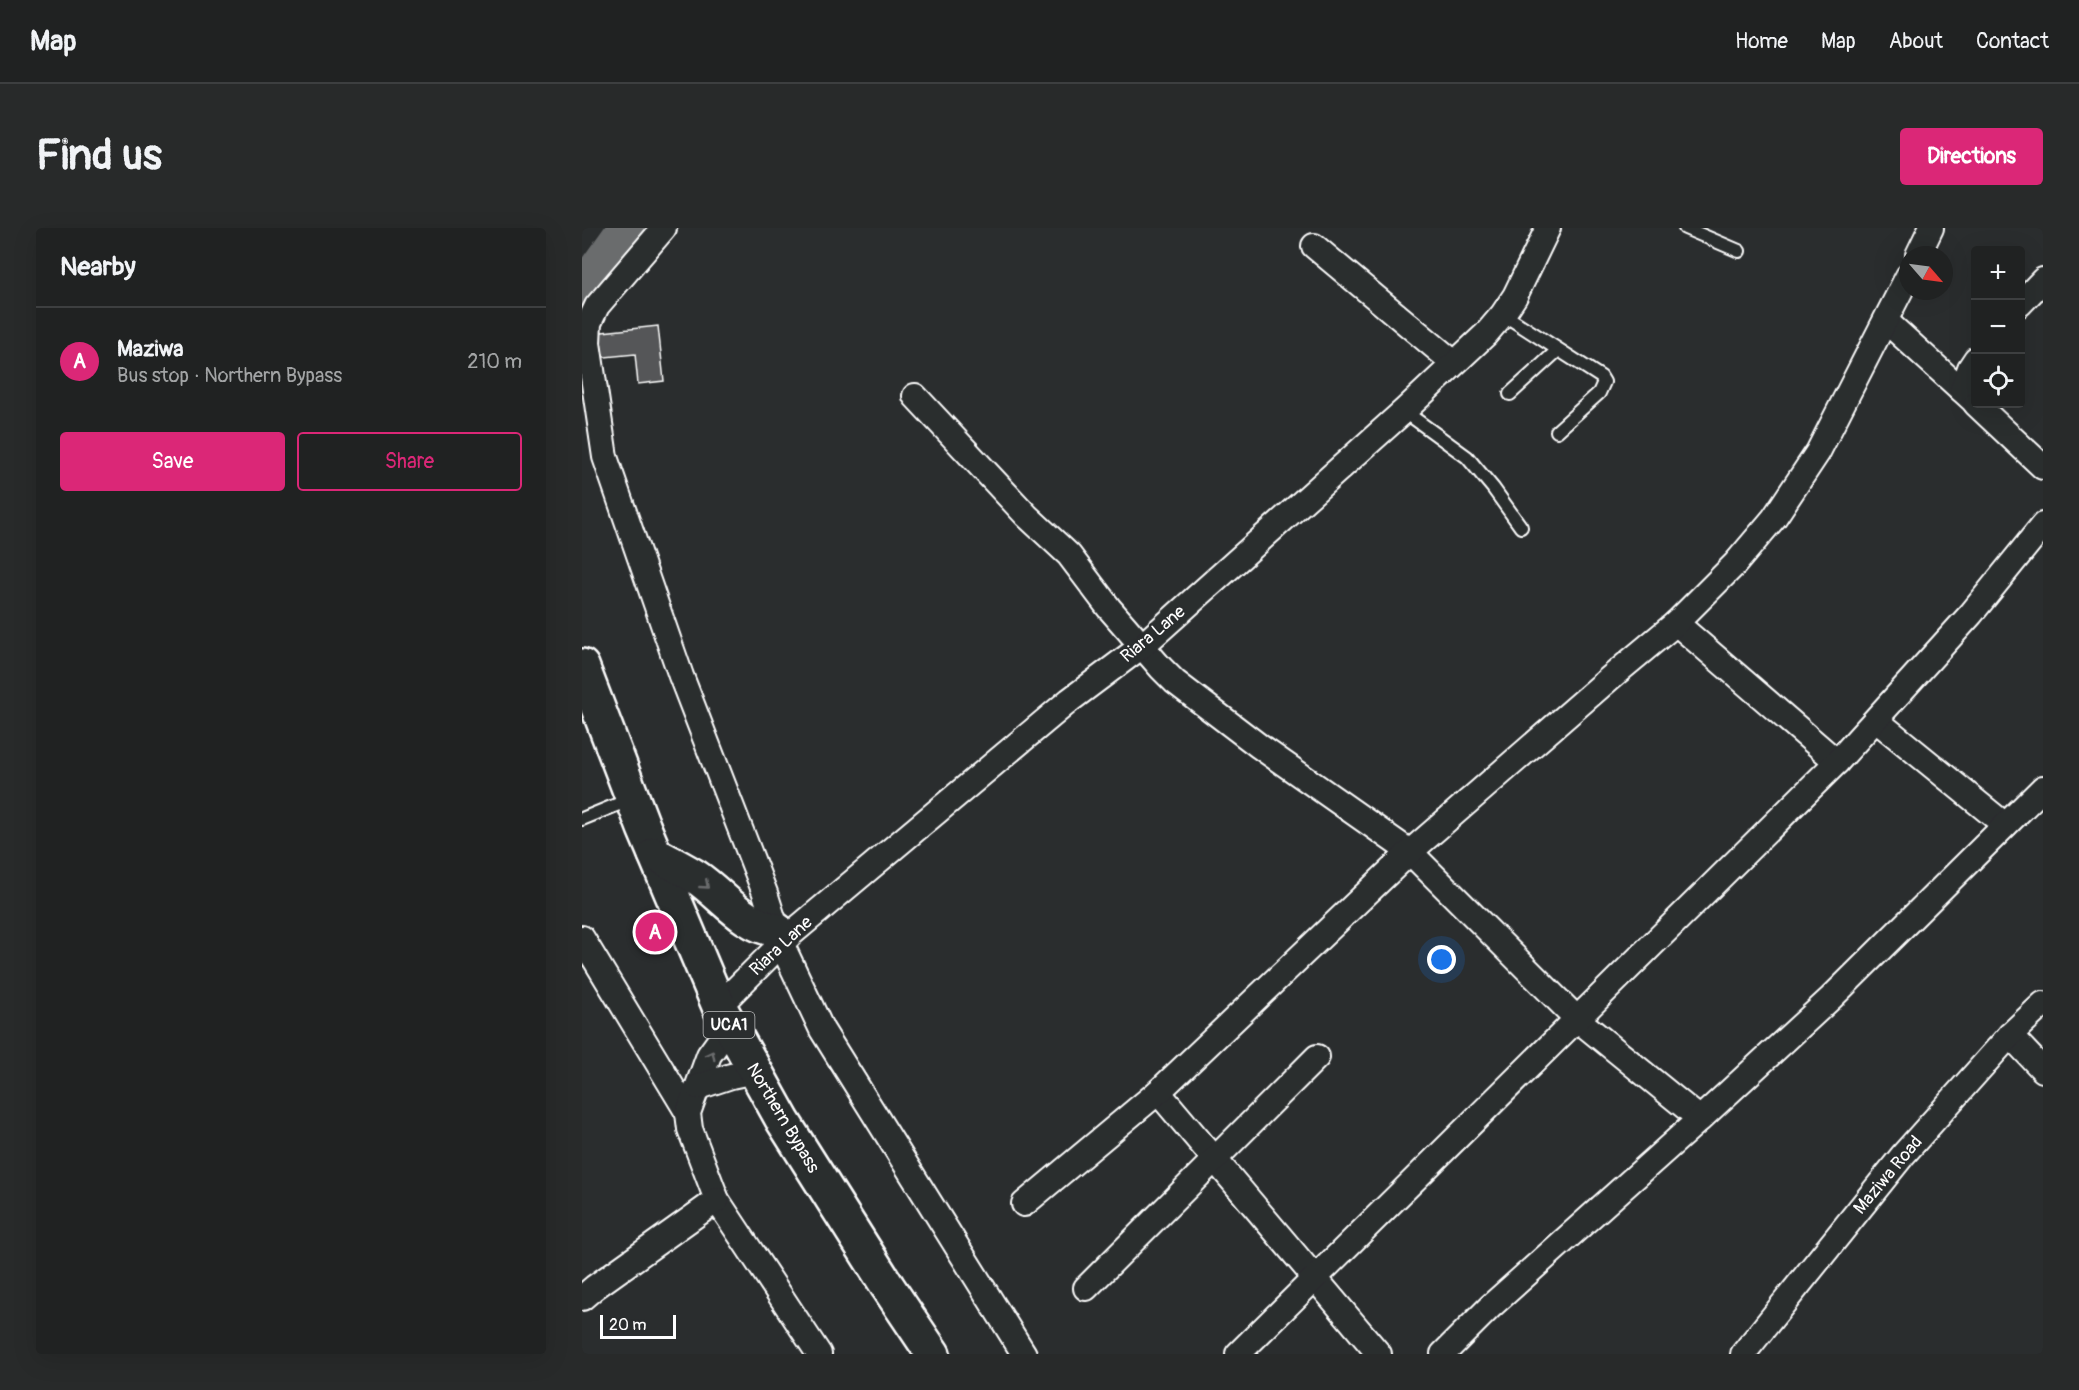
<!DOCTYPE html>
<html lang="en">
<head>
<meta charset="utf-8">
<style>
  body { margin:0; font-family:Pangolin,sans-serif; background:#282a2a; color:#f1f3f6 }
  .controls { position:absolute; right:18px; top:18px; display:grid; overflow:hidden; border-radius:6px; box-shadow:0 6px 24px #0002 }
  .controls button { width:54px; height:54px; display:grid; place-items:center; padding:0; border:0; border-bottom:2px solid #3d3f40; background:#202222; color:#f1f3f6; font:30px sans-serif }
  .compass { position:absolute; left:1317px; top:18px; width:54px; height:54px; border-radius:50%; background:#202222; box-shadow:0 6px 24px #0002; rotate:118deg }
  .scale { position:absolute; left:18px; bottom:15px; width:76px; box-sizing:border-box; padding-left:6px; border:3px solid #fff; border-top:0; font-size:16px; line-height:21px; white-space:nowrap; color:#fff; -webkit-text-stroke:4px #2a2d2e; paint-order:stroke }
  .you { position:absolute; left:860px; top:732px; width:21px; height:21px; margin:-15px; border:4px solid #fff; border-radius:50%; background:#1a73e8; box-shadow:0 0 0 9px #1a73e833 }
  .badge { display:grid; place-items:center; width:39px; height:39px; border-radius:50%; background:#db2777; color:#fff; font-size:20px; font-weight:700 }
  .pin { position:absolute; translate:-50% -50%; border:3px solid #fff; box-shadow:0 2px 6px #0006 }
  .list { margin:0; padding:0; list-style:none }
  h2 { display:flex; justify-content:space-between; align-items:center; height:78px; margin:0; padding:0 24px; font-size:26px }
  h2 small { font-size:20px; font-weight:400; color:#a2a4a5 }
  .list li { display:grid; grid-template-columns:39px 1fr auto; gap:18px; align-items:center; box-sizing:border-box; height:108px; padding:0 24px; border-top:2px solid #3d3f40 }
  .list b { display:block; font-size:22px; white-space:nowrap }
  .list p { margin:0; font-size:20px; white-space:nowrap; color:#a2a4a5 }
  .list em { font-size:20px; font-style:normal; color:#a2a4a5 }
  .actions { display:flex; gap:12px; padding:18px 24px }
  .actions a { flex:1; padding:14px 0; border:2px solid #db2777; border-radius:6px; text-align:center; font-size:21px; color:#db2777 }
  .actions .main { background:#db2777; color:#fff }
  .icon { flex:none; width:33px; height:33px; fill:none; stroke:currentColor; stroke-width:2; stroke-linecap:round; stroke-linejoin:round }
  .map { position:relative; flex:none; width:1461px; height:1126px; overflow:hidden; border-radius:6px }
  header { display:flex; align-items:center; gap:36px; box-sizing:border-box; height:84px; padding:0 30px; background:#202222; border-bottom:2px solid #3d3f40 }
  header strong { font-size:28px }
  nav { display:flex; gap:33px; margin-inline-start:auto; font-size:21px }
  .intro { display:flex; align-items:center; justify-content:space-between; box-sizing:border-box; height:144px; padding:0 36px }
  h1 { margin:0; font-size:42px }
  .button { padding:15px 27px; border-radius:6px; background:#db2777; color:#fff; font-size:21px; font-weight:700 }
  main { display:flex; gap:36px; padding:0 36px }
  aside { flex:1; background:#202222; border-radius:6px; box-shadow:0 6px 24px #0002 }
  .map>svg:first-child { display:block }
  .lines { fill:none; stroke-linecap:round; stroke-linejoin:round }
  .river { stroke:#6a6c6d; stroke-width:46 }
  .building { fill:#555758; stroke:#fff; stroke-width:1.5 }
  .lane-casing { stroke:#fff; stroke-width:16 }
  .street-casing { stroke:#fff; stroke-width:28 }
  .primary-casing { stroke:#fff; stroke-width:38 }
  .lane { stroke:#2a2d2e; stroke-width:12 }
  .street { stroke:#2a2d2e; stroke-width:24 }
  .primary { stroke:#2a2d2e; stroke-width:33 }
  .oneway { stroke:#6a6c6d }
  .labels { text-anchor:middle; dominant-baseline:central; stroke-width:4.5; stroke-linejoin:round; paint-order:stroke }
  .shield { fill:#2a2d2e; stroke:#bfc0c0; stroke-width:1.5 }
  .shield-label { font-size:16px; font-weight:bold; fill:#fff }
  .street-label { font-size:18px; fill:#fff; stroke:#2a2d2e }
</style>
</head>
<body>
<header>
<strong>Map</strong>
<nav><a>Home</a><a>Map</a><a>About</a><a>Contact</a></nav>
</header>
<div class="intro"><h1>Find us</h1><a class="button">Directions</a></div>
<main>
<aside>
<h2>Nearby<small></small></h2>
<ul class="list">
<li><span class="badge">A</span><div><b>Maziwa</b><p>Bus stop · Northern Bypass</p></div><em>210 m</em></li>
</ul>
<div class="actions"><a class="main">Save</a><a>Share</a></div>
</aside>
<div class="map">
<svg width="1461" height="1126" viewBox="0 0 1461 1126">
  <rect width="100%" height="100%" fill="#2a2d2e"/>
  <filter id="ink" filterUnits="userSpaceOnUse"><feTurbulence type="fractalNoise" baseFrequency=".0167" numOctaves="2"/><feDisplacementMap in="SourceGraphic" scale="12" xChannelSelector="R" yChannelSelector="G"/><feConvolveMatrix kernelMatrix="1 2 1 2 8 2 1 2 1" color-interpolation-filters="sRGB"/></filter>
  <g filter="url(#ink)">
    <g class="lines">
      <polyline class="river" points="0,70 43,10 58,0"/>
    </g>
    <polygon class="building" points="76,98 82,153 56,156 53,126 13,130 11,105"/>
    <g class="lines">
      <defs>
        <g id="lane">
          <polyline points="1103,0 1157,23"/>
          <polyline points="921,86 1019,149 1022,154 1017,165 975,203"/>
          <polyline points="928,166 976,122"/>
          <polyline points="822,183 885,229 911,260 939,299"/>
          <polyline points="0,591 49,571"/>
        </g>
        <g id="street">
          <polyline points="82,0 15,78 7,95 6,115 23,229 99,448 183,665 199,715 240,802 442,1126"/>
          <polyline points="732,18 872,135"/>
          <polyline points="1336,27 1349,0"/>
          <polyline points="1438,76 1461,52"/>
          <polyline points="1304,93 1394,175"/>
          <polyline points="1380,162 1388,140 1394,131"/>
          <polyline points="333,168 445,288 487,327 527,380 579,440 593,454 677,518 828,624 995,791 1118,891"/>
          <polyline points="1394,176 1461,239"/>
          <polyline points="1094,395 1255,534"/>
          <polyline points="1294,492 1423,597"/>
          <polyline points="0,710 106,885"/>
          <polyline points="137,778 209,706 488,472 560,418 822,183 904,106 921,86 933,68 966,0"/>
          <polyline points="148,798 127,827 106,885 108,901 135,972 237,1126"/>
          <polyline points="1428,807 1461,842"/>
          <polyline points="116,859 149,848 173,843"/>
          <polyline points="576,864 797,1126"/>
          <polyline points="442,976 576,864 828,624 1028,450 1094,395 1153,336 1192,290 1236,224 1326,48"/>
          <polyline points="504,1060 735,829"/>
          <polyline points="0,1070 13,1059 135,972"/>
          <polyline points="656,1126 1255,534 1389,386 1461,297"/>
          <polyline points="861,1126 909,1078 1118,891 1249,770 1461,560"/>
          <polyline points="1161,1126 1321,927 1428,807 1461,776"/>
        </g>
        <g id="primary">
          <polyline points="0,438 62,600 137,778 201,893 306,1059 351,1126"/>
          <path d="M73,626C87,634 101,641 114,649C141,667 160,697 195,702"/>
        </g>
      </defs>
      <use href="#lane" class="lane-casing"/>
      <use href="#street" class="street-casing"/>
      <use href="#primary" class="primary-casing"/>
      <use href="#lane" class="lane"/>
      <use href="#street" class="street"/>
      <use href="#primary" class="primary"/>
    </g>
    <defs><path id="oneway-chevron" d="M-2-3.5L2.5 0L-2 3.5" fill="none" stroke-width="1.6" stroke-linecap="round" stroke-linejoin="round" transform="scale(1.5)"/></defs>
    <g class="oneway">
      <use href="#oneway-chevron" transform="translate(123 657) rotate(41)"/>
      <use href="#oneway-chevron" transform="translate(129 827) rotate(-63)"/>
    </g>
  </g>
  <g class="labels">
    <rect class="shield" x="121.5" y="784" width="51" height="26" rx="4.5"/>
    <g class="shield-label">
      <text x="147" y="797">UCA1</text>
    </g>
    <g class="street-label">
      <text transform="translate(571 406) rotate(-40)">Riara Lane</text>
      <text transform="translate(199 718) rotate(-43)">Riara Lane</text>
      <text transform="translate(201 890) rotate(59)">Northern Bypass</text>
      <text transform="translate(1306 947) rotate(-50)">Maziwa Road</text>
    </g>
  </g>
</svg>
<div class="controls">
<button>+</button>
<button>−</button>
<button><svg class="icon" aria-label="locate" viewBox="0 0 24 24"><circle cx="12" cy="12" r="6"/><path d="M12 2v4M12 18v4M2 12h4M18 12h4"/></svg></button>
</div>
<svg class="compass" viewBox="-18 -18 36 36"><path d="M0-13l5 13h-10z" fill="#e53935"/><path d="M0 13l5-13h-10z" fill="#a2a4a5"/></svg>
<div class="scale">20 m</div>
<div class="you"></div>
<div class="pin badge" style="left:73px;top:704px">A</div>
</div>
</main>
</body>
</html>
